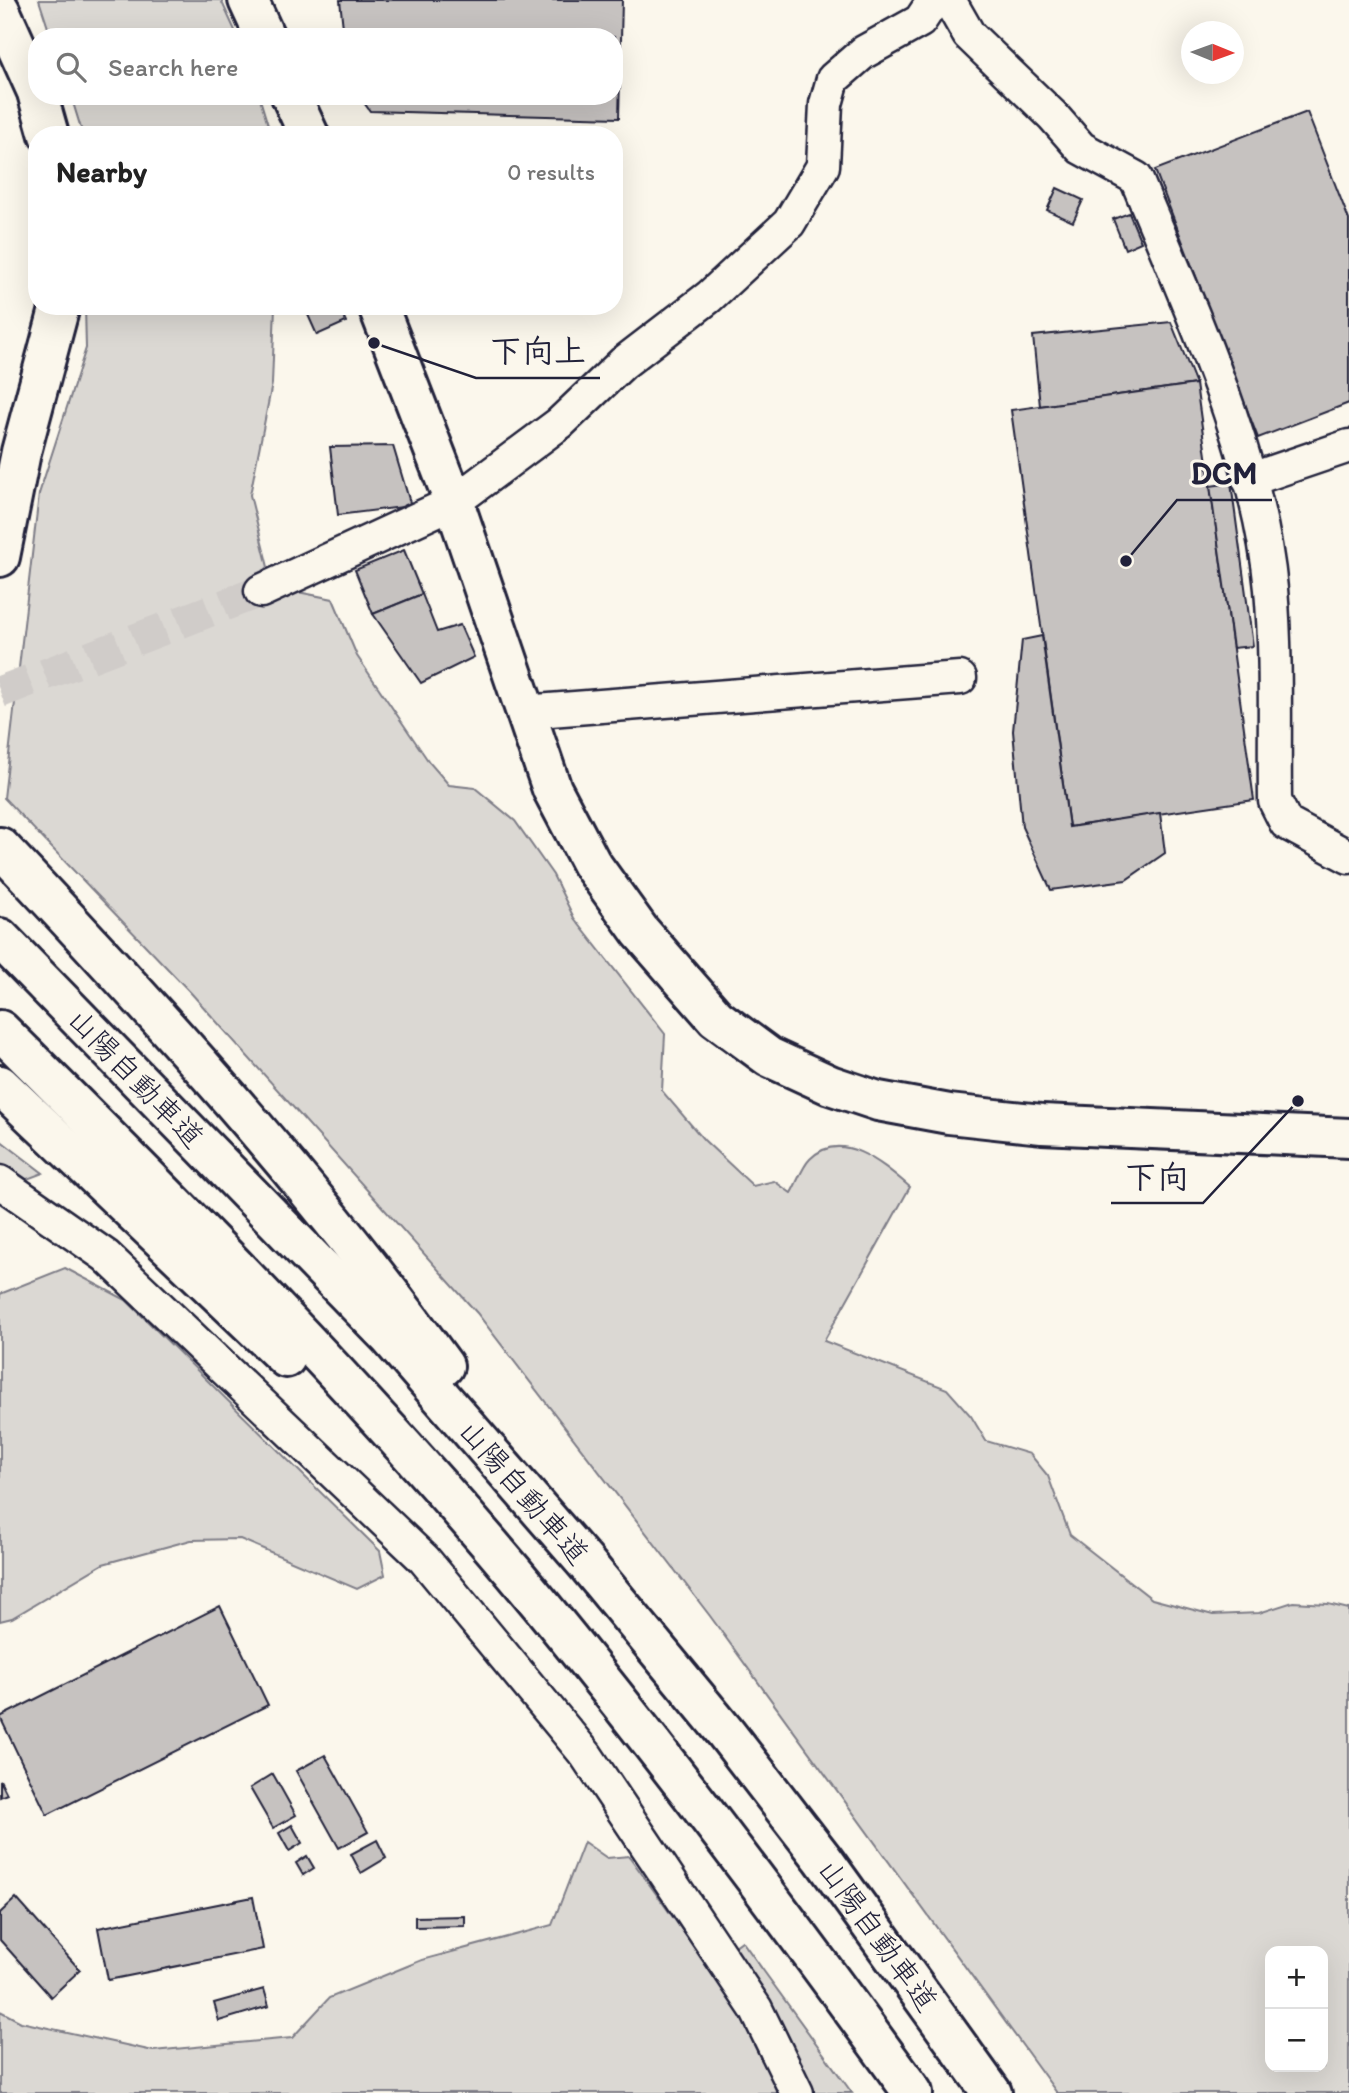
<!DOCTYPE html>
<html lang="en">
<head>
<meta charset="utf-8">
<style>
  body { margin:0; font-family:Itim,"Klee One",sans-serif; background:#f6f6f6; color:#222 }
  .controls { position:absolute; right:21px; bottom:21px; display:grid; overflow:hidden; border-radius:14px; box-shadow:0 7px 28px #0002 }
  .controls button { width:63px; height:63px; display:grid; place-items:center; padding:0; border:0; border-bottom:2px solid #e0e0e0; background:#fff; color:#222; font:35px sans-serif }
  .compass { position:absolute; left:1181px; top:21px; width:63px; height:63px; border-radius:50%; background:#fff; box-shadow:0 7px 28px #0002; rotate:91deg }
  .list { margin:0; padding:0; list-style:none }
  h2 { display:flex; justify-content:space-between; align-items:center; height:91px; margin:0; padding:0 28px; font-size:30px }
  h2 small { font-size:23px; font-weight:400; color:#767676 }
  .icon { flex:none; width:38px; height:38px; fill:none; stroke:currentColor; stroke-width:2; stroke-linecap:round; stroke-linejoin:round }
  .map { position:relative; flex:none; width:1349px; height:2093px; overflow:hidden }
  .search { position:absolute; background:#fff; box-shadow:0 7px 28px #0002; left:28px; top:28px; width:595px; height:77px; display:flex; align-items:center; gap:18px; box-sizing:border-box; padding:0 24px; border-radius:28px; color:#767676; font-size:26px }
  .panel { position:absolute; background:#fff; box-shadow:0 7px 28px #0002; left:28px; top:126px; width:595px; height:189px; border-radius:28px }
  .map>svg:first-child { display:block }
  .green { fill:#dbd8d3; stroke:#7e7d87; stroke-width:2; fill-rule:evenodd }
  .building { fill:#c6c2c0; stroke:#22223b; stroke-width:2 }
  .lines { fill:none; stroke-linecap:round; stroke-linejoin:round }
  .street-tunnel { stroke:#d0ccc9; stroke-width:32; stroke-dasharray:32 16; stroke-linecap:butt }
  .street-casing { stroke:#22223b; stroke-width:37 }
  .secondary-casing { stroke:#22223b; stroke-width:44 }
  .highway-casing { stroke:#22223b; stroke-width:44 }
  .street { stroke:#fbf7ec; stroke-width:32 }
  .secondary { stroke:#fbf7ec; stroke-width:38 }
  .highway { stroke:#fbf7ec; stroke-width:38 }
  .labels { text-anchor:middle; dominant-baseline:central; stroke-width:6; stroke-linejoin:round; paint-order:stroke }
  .street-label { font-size:30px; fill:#22223b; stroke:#fbf7ec }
  .leader { fill:none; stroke:#22223b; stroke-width:2.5 }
  .callout-dot { fill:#22223b; stroke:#fbf7ec; stroke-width:2.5 }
  .callout-label { font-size:32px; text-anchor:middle; font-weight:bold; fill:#22223b; stroke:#fbf7ec; stroke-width:6; stroke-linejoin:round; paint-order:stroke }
</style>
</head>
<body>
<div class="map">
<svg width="1349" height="2093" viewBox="0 0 1349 2093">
  <rect width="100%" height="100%" fill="#fbf7ec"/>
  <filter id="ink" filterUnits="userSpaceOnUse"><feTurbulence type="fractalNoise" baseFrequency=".0143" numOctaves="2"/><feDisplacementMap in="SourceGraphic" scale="14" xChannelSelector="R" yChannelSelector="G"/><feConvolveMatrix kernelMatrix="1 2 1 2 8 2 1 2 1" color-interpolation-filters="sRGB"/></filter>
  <g filter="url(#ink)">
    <g class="green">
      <polygon points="39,0 221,0 238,37 51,37"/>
      <polygon points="71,96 259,96 271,135 83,135"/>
      <path d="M85,306H275L272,384L250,495L268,567L253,583L333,599L357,656L429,762L449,785L475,788L515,821L553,875L574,918L665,1034L662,1091L704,1140L753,1186L774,1181L791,1193C797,1183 802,1167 810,1159C842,1127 885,1166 910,1187L824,1341L947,1389L971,1416L986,1441L1030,1454L1048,1476L1070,1535L1152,1599L1213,1615L1259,1613L1293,1602L1328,1604L1349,1609V2093H1057L710,1616L477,1313L191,993L4,798L39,494L86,348ZM1270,1951H1323V2067H1270Z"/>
      <polygon points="0,1140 43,1173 22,1181 0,1167"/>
      <polygon points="65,1268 126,1300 380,1551 385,1575 357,1589 240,1539 191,1540 103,1564 12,1618 0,1621 0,1294"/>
      <polygon points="584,1842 607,1858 629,1856 708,1966 742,1941 852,2093 0,2093 0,2011 21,2022 153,2051 292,2038 329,1998 422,1960 552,1925"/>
    </g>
    <g class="building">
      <polygon points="340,0 622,0 619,118 370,111 359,96 614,96 614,37 344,37"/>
      <polygon points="1307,112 1349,220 1349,403 1258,438 1155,170"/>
      <polygon points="1057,188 1083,200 1073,222 1047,210"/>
      <polygon points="1129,213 1141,242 1125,249 1113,219"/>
      <polygon points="304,306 339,306 346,322 317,335"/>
      <polygon points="1171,322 1196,384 1040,406 1033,336"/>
      <polygon points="1196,384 1254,800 1069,827 1011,410"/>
      <polygon points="393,446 411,506 338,515 330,447"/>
      <polygon points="1231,483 1253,646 1233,648 1210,486"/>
      <polygon points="404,550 422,594 373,614 355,570"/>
      <polygon points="422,594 437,632 460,625 474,657 421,683 373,614"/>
      <polygon points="1042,636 1069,827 1160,813 1165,853 1126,880 1051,890 1022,827 1013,731 1022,640"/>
      <polygon points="220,1606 268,1705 47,1815 0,1717"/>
      <polygon points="325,1755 368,1832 339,1848 296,1771"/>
      <polygon points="273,1774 296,1815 273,1828 250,1788"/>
      <polygon points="0,1780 7,1794 0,1797"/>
      <polygon points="292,1825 302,1843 289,1851 279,1833"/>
      <polygon points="377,1840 386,1858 361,1873 351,1854"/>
      <polygon points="307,1856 314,1868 303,1875 296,1863"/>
      <polygon points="253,1897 263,1949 108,1980 98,1928"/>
      <polygon points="16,1898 80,1970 51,1997 0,1940 0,1913"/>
      <polygon points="465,1916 465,1926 415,1927 415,1917"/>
      <polygon points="264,1989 269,2006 219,2021 214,2003"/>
    </g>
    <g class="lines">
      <polyline class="street-tunnel" points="0,692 261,591"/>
      <defs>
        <g id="street">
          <path d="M949,0L969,35L1053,116L1081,148L1136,178C1188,305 1258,452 1271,589C1277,659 1274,731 1275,801L1286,823L1349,857"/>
          <polyline points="1249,480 1349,446"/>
          <polyline points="261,591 454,502 560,423 623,363 709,297 789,223 823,166 826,104 833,79 864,52 920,21 934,0"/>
          <polyline points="524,712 960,678"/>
          <polyline points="0,1182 106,1256 424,1559 586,1755 756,2009 797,2093"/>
        </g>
        <g id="secondary">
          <polyline points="248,0 265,37"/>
          <polyline points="291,96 309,135"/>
          <polyline points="378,306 454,502 552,789 591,863 640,931 716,1018 769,1057 830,1085 878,1101 949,1114 1042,1124 1349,1138"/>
        </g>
        <g id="highway">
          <polyline points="0,10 37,92"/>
          <polyline points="38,96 49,135"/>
          <polyline points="0,557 21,452 60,306"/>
          <path d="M0,847C156,1012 311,1182 444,1366"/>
          <polyline points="0,938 390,1338 585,1562 725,1732 823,1859 992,2093"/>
          <path d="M0,1030C186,1214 375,1404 541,1605C671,1763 793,1927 913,2093"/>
          <polyline points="0,1085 286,1358"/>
        </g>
      </defs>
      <use href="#street" class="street-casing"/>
      <use href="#secondary" class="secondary-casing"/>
      <use href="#highway" class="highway-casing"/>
      <use href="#street" class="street"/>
      <use href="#secondary" class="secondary"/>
      <use href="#highway" class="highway"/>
    </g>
  </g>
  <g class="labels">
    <g class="street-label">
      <text transform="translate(136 1078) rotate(46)">山陽自動車道</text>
      <text transform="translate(524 1492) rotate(49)">山陽自動車道</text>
      <text transform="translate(878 1935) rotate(54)">山陽自動車道</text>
    </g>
  </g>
  <path class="leader" d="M374 343L476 378H600M1126 561L1177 500H1272M1298 1101L1203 1203H1111"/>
  <g class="callout-dot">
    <circle cx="374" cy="343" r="7"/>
    <circle cx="1126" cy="561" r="7"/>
    <circle cx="1298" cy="1101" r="7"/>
  </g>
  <g class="callout-label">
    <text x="538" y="362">下向上</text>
    <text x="1224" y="484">DCM</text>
    <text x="1157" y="1188">下向</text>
  </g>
</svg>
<div class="controls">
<button>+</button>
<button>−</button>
</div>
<svg class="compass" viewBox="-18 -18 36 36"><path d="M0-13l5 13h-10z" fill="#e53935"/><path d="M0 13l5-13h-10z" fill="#767676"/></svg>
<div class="search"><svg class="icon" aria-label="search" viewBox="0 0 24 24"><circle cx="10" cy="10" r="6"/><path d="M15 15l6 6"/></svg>Search here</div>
<section class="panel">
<h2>Nearby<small>0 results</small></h2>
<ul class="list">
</ul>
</section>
</div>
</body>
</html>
